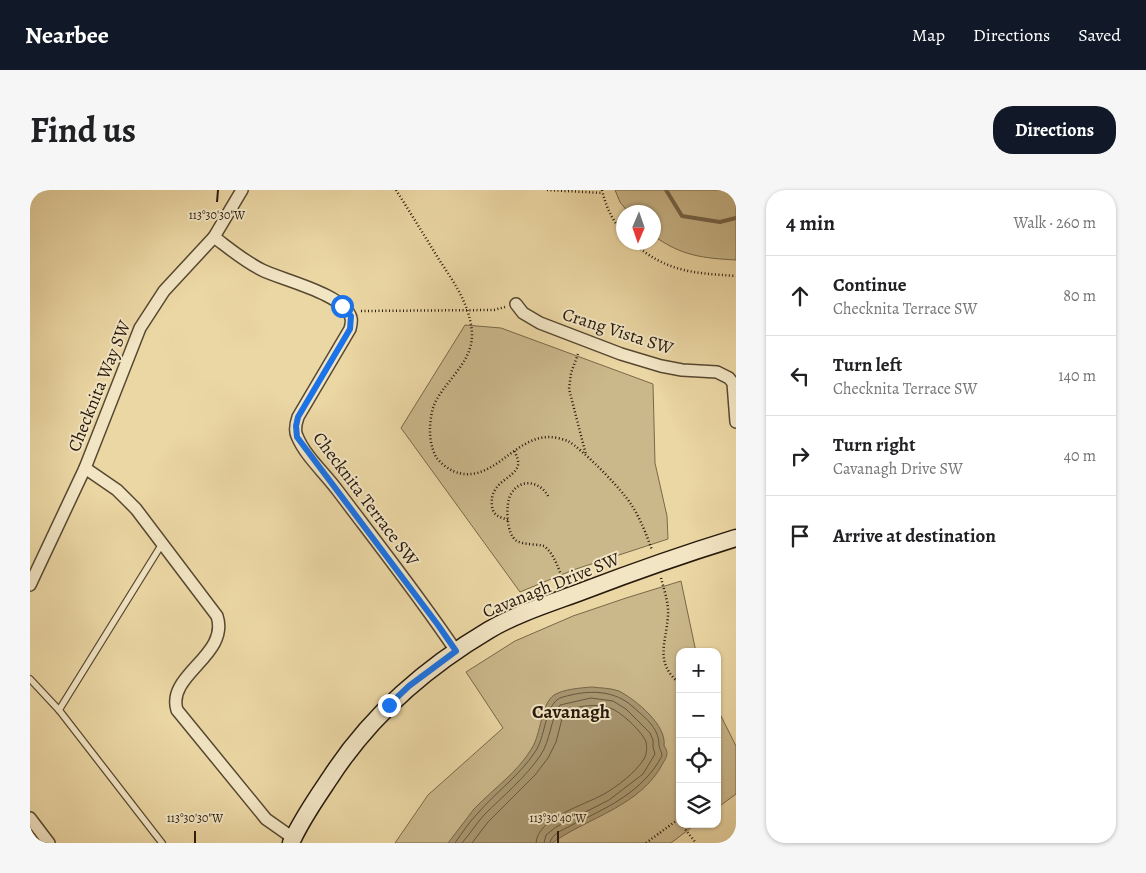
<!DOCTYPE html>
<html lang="en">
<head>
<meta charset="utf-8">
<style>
  body { margin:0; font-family:Alegreya,serif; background:#f6f6f6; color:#202124 }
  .controls { position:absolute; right:15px; bottom:15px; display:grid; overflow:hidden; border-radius:10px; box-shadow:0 1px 4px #0004 }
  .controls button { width:45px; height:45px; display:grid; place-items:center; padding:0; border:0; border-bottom:1px solid #e0e0e0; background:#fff; color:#202124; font:25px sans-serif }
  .compass { position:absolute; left:586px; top:15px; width:45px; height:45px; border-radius:50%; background:#fff; box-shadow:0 1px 4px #0004; rotate:182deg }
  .stop { position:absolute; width:15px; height:15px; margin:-11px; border:4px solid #1a73e8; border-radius:50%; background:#fff }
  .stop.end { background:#1a73e8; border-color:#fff; box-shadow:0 1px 5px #0008 }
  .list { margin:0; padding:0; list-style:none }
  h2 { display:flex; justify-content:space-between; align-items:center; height:65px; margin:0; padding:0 20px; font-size:21px }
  h2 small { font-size:16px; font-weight:400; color:#757577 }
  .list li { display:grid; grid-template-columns:32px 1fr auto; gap:15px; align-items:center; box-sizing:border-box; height:80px; padding:0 20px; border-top:1px solid #e0e0e0 }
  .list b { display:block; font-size:19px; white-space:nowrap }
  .list p { margin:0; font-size:16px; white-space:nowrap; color:#757577 }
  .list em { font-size:16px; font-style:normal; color:#757577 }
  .icon { flex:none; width:28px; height:28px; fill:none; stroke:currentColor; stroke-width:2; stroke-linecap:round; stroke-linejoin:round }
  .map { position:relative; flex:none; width:706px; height:653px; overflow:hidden; border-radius:20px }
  header { display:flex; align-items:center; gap:30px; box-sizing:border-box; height:70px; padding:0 25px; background:#111827; color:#fff }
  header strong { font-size:24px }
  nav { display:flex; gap:28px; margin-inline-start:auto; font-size:18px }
  .intro { display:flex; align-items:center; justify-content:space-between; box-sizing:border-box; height:120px; padding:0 30px }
  h1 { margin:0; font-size:35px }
  .button { padding:12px 22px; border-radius:20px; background:#111827; color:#fff; font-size:18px; font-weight:700 }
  main { display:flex; gap:30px; padding:0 30px }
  aside { flex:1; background:#fff; border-radius:20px; box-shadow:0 1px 4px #0004 }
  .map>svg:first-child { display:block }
  .green { fill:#cab78a; stroke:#78684a }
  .water { fill:#a89670; stroke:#746448 }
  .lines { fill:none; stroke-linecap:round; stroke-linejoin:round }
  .shore { stroke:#67573e; stroke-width:1 }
  .stream { stroke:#746448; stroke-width:4 }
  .lane-casing { stroke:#574831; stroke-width:8 }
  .street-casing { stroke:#574831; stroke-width:14 }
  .secondary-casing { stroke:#26180b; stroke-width:19 }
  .path { stroke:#26180b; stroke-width:2.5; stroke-dasharray:1 2.5; stroke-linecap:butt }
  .lane { stroke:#f2e5c4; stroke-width:5.5 }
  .street { stroke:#f2e5c4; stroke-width:11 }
  .secondary { stroke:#f2e5c4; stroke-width:16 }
  .route { stroke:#1a73e8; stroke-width:6 }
  .ticks { fill:none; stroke:#26180b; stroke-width:2 }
  .labels { text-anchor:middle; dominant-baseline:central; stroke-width:4; stroke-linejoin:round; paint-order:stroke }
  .street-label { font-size:18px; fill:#26180b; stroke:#f2e5c4 }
  .neighbourhood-label { font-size:19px; font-weight:bold; fill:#26180b; stroke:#f2e5c4 }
  .ticks-label { font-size:12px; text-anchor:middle; fill:#26180b; stroke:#f2e5c4; stroke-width:4; stroke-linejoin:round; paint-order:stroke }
</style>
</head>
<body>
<header>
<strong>Nearbee</strong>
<nav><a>Map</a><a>Directions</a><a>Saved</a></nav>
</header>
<div class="intro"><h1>Find us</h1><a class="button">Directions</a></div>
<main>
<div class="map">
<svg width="706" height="653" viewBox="0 0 706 653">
  <rect width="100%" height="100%" fill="#ebd7a4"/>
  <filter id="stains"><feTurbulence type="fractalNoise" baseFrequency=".004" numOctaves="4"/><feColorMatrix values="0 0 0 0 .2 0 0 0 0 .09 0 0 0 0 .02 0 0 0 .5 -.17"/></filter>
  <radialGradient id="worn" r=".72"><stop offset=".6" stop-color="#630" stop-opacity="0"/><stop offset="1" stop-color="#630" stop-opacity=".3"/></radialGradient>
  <g class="green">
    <path d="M585,0H706V70C672,68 652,66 624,46V22H598L590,12Z"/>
    <polygon points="435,135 471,138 623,194 625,273 637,326 638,349 543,380 490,402 371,238"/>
    <polygon points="651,391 666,462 650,462 650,634 666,634 641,653 365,653 398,605 473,538 436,482 485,451 543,426 596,408"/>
    <polygon points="687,518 706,556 706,604 687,618"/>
  </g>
  <path class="water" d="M562,497C570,498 581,498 589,501C606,510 637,535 634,556C639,562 637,567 633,573C611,616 559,627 522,653H418C427,642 435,630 444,619C463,599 488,582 502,558C511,544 511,514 524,505C534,499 550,498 562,497Z"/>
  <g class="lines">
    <g class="shore">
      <path d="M425,653C432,643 439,632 448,623C466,602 490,585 505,562C515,548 515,519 527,510C530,507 537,506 541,505C562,500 585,501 602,516C614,527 629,537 629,555C629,559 632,561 632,566C612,603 576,618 540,636C533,640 521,644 520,653"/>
      <path d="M432,653C440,644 446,634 454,625C473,606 495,588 510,566C521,550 520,530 530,515L561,508L583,511L596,519L620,543L623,550V557L625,564L613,584L579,610L526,637L516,645L514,653"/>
      <path d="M442,653L458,632L505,585L518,568L526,552L533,525L535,521C549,516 566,513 580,518C590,521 609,539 614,548C618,553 617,564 614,569C605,583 588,596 574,604C555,615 507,628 506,653"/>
    </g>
    <polyline class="stream" points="636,0 652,26 690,32 706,28"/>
    <defs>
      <g id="lane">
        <polyline points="0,489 29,520 132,653"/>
        <polyline points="29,520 132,354"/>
      </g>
      <g id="street">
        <path d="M184,47C200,59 214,71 232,80C252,90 315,104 321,128C322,131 321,135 320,139L268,227C266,233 264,240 267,246C275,266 295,283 308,301C348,354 389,406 426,461"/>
        <polyline points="486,114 493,123 510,133 591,164 631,176 652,180 687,182 699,188 703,193 706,232"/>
        <path d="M55,278L87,300L106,319L187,426C200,465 136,485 147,520L236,629L263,648"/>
        <polyline points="0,395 55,278 110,138 134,101 184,47 212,0"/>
        <polyline points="0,628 19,653"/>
      </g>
      <path id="secondary" d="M261,653C271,630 286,609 300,588C340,526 395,478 459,440C488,423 521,413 553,401C603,382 654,364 706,348"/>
    </defs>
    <use href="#lane" class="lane-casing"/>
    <use href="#street" class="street-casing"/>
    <use href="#secondary" class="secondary-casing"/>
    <g class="path">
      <path d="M366,0C380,22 394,45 408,68C423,91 440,114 442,143C443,173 415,190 404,215C401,223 400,233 400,241C400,250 402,259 406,267C410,273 417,278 423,281C461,297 483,247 519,247C525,247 532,249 538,251C552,259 585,293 595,306C608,322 615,341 622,360"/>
      <polyline points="517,0 573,3"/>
      <path d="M572,0C576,17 582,30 594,44"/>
      <path d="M602,52C636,82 663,83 706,86"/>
      <polyline points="331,121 464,120 475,117"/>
      <polyline points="548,164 541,183 539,199 556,265"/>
      <path d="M518,306C510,291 490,288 481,304C475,314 476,345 487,351C495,355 506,354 514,356C524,364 527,375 532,387"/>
      <path d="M478,330C470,327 463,326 462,316C459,291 485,289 488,275C489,270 486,265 484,260"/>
      <path d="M631,388C634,400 639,413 638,426C636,454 624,472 650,494"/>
      <polyline points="651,634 666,653"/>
      <polyline points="616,653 650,628"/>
    </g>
    <use href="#lane" class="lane"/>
    <use href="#street" class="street"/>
    <use href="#secondary" class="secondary"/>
  </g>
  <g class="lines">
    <polyline class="route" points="312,116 321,126 320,139 268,227 266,236 267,247 408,435 426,461 379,496 359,515"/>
  </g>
  <path class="ticks" d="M187,12L188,0M165,653V641M528,653V641"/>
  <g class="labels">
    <g class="street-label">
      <text transform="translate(588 141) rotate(18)">Crang Vista SW</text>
      <text transform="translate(69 196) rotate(-68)">Checknita Way SW</text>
      <text transform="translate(336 309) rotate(53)">Checknita Terrace SW</text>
      <text transform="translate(521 395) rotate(-22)">Cavanagh Drive SW</text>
    </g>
    <g class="neighbourhood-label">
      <text x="541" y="522">Cavanagh</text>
    </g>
  </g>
  <g class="ticks-label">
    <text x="187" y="29">113°30'30"W</text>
    <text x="165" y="632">113°30'30"W</text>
    <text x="528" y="632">113°30'40"W</text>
  </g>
  <rect width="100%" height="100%" filter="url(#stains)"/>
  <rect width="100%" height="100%" fill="url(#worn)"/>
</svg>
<div class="controls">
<button>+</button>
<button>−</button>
<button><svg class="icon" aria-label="locate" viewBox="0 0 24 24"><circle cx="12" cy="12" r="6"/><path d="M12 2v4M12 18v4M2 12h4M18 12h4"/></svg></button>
<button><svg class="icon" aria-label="layers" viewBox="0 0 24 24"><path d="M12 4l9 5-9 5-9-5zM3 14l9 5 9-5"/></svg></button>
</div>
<svg class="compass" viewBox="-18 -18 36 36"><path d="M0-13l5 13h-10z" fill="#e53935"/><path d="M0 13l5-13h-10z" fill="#757577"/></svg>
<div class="stop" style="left:312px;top:116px"></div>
<div class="stop end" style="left:359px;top:515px"></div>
</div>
<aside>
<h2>4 min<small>Walk · 260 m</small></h2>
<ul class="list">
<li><svg class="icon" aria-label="ahead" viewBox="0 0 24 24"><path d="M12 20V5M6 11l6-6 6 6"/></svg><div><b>Continue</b><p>Checknita Terrace SW</p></div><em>80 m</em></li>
<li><svg class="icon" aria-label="left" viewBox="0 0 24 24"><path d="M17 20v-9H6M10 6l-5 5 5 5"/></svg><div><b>Turn left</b><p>Checknita Terrace SW</p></div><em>140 m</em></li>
<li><svg class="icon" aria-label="right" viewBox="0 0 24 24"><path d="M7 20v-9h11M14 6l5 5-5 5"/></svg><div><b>Turn right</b><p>Cavanagh Drive SW</p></div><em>40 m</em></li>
<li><svg class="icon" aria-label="arrive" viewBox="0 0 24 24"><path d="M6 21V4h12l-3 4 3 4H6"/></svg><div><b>Arrive at destination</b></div></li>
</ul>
</aside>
</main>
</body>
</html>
